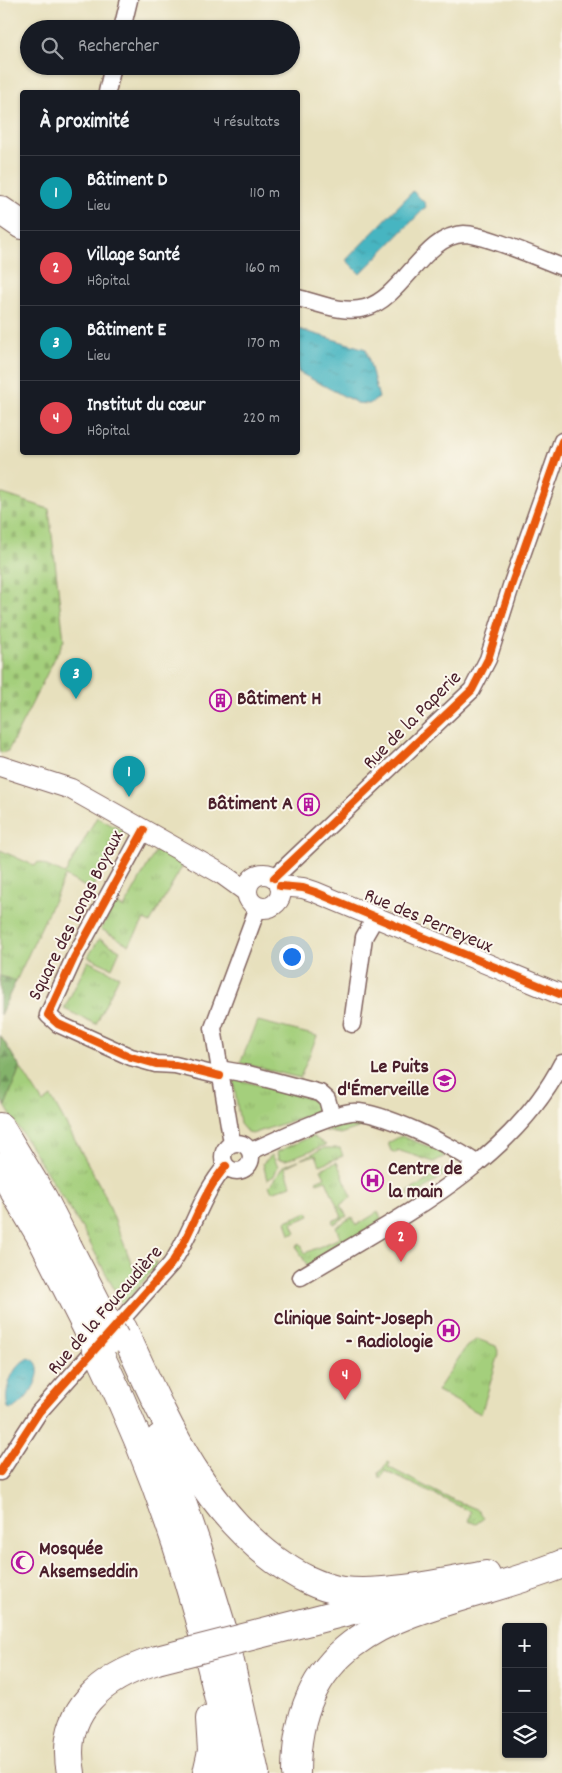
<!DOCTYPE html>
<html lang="fr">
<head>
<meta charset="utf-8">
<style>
  body { margin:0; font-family:Dekko,sans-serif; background:#242831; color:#f1f3f6 }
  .controls { position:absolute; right:15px; bottom:15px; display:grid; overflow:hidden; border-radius:5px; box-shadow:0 1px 4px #0004 }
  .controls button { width:45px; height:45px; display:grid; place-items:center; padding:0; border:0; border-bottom:1px solid #363941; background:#171b24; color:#f1f3f6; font:25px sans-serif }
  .you { position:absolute; left:291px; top:956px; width:18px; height:18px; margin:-12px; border:4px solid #fff; border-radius:50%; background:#1a73e8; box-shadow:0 0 0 8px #1a73e833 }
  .badge { display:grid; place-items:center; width:32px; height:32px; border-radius:50%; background:#1a73e8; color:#fff; font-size:16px; font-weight:700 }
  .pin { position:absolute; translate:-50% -41px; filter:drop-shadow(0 1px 2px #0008) }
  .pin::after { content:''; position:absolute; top:26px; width:18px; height:15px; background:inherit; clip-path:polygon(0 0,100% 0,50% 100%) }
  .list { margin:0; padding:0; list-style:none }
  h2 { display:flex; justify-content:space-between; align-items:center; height:65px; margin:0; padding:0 20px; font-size:21px }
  h2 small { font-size:16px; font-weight:400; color:#9ea1a6 }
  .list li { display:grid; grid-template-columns:32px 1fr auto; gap:15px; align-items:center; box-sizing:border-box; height:75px; padding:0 20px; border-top:1px solid #363941 }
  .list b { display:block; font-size:19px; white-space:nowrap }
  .list p { margin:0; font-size:16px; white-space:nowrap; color:#9ea1a6 }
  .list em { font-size:16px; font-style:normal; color:#9ea1a6 }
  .icon { flex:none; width:28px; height:28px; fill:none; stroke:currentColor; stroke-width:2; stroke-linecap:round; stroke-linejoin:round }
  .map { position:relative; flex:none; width:562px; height:1773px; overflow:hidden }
  .search { position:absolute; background:#171b24; box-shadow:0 1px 4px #0004; left:20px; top:20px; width:280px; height:55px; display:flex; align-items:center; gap:12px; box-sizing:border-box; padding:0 18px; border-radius:28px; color:#9ea1a6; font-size:19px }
  .panel { position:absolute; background:#171b24; box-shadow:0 1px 4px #0004; left:20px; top:90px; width:280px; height:365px; border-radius:5px }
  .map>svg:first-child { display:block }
  .grass { fill:url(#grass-tufts); stroke:#777753 }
  .forest { fill:url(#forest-firs); stroke:#66684b }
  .cemetery { fill:url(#cemetery-stones); stroke:#777753 }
  .park { fill:url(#park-crowns); stroke:#777753 }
  .water { fill:url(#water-ripples); stroke:#486a76 }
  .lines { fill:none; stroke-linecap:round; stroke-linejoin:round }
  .minor-casing { stroke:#81635e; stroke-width:19 }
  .tertiary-casing { stroke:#81635e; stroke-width:22 }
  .motorway-casing { stroke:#81635e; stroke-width:30 }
  .minor { stroke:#fff; stroke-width:16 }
  .tertiary { stroke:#fff; stroke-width:20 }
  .motorway { stroke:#fff; stroke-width:28 }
  .motorway-bridge-casing { stroke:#81635e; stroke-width:30; stroke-linecap:butt }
  .motorway-bridge { stroke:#fff; stroke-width:28 }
  .cycleway-casing { stroke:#fbf7ec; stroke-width:11 }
  .cycleway { stroke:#e8590c; stroke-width:8 }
  .labels { text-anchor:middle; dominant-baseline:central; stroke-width:4; stroke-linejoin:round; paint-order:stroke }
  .poi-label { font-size:20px; font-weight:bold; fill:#4a1f2b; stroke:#fbf7ec; text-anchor:start }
  .street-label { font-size:20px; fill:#4a1f2b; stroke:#fbf7ec }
</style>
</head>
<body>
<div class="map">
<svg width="562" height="1773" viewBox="0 0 562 1773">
  <defs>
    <pattern id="grass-tufts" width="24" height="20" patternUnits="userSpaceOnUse" patternTransform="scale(1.25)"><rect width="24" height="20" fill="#a4cf7b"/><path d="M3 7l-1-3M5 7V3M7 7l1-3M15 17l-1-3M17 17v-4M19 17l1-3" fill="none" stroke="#8fb16a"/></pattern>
    <pattern id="forest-firs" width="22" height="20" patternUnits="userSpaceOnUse" patternTransform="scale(1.25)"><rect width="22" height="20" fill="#83b26b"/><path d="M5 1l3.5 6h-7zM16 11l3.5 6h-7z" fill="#6d9058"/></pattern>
    <pattern id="cemetery-stones" width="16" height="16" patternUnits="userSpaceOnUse" patternTransform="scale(1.25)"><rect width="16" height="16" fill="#a4cf7b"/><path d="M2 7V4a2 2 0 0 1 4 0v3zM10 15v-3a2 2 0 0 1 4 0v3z" fill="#8fb16a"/></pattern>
    <pattern id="park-crowns" width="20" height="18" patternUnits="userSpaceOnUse" patternTransform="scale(1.25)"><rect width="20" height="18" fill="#a4cf7b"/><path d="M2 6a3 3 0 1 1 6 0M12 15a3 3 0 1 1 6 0" fill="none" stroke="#8fb16a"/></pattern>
    <pattern id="water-ripples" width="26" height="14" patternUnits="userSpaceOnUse" patternTransform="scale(1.25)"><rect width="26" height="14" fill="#47b5c1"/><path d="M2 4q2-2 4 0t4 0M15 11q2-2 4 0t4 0" fill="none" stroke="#3d939d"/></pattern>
  </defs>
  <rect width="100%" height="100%" fill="#fbf7ec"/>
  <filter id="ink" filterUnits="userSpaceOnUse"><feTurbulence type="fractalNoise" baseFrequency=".02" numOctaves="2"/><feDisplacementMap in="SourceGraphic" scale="10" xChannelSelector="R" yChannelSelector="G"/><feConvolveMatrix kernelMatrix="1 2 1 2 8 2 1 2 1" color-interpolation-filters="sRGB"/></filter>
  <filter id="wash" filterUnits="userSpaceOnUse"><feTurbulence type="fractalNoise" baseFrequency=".0096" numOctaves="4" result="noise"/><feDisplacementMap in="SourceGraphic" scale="20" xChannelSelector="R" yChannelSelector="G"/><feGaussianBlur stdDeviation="1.12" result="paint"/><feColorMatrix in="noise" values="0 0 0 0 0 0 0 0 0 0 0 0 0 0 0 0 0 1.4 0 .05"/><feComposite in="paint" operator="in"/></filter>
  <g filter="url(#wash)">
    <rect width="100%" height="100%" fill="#e7e0bd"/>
    <g class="grass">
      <polygon points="97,817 124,832 91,890 65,876 16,981 0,976 0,850 35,866 38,862 65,874"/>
      <polygon points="156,850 183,865 150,923 144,920 129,945 101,929 115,903 124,908"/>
      <polygon points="88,961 119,976 96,1024 64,1009"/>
      <polygon points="258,1021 317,1036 300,1078 240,1063"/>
      <polygon points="20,1067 43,1103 51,1097 104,1193 135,1272 157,1261 156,1266 123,1306 83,1230 5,1106"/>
      <polygon points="233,1078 314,1100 319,1109 314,1113 252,1134 247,1132 240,1124"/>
      <polygon points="356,1123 367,1125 340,1134 325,1131 342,1124"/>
      <polygon points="312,1136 326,1145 286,1160 278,1159 277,1152"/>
      <polygon points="401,1136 440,1151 445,1156 434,1162 397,1150 397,1153 391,1151 388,1143"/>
      <polygon points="324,1148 340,1148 343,1156 320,1165 316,1155 301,1159"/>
      <polygon points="272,1155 278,1166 274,1176 267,1180 263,1163"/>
      <polygon points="299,1160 285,1167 291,1185 272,1192 269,1186 276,1178 283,1166"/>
      <polygon points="337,1162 352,1197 340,1205 347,1216 334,1224 332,1221 342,1217 326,1180 317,1183 316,1181 325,1177 321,1169"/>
      <polygon points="443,1170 446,1172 444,1175 411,1198 408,1192"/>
      <polygon points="308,1212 310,1216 292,1223 296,1233 290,1235 286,1221"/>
      <polygon points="378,1212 382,1220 308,1267 296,1246 300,1243 305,1253 340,1238 336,1227 352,1217 357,1225"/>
      <polygon points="477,1339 496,1346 499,1354 481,1414 437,1391 466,1347"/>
      <polygon points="388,1462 390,1463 388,1467 444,1496 479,1510 484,1518 476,1524 468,1521 471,1512 385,1471 380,1479 379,1473"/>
    </g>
    <g class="forest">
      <polygon points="0,976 16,981 0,1015"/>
      <polygon points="0,1035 20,1067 5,1106 0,1098"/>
    </g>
    <polygon class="cemetery" points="0,493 49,509 64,640 8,751 0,753"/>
    <polygon class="park" points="99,939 120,950 112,968 88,957"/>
    <g class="water">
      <polygon points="413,191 425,203 426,207 360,274 346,260"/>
      <polygon points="298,329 366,349 379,398 369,404 357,403 298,372"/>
      <path d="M29,1358C53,1365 25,1407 11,1409L8,1408C3,1392 12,1364 29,1358Z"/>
    </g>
  </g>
  <g filter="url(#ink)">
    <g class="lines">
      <defs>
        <g id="minor">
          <polyline points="122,29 129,0"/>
          <polyline points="107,92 113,66"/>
          <path d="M298,298C318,303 343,314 365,308C403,298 424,235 464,234C484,234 541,259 562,267"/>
          <polyline points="144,830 74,958 48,1015 58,1024 131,1057 156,1064 175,1065 220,1076"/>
          <polyline points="274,878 472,690 488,659 511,586 562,441"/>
          <polyline points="352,1024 364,937 375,918"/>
          <polyline points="219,1069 248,1074 320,1093 327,1099 332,1117"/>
          <circle cx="237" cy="1157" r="14"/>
          <polyline points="232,1143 213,1028 258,907"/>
          <path d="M251,1151C278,1140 323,1116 351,1112C375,1108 458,1148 477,1164"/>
          <path d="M301,1277C394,1220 511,1164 562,1063"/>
          <path d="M0,1472L39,1412L171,1264C193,1233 200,1195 226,1166"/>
        </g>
        <g id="tertiary">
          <polyline points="0,766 71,789 222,874 247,892"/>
          <circle cx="264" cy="891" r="17"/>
          <polyline points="280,886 303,888 315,892 562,995"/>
        </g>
        <g id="motorway">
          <polyline points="0,210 22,225"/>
          <polyline points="0,1127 43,1198 107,1323"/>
          <polyline points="0,1167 40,1235 93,1340"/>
          <path d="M123,1329C163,1415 197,1502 275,1560C296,1575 317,1587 343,1591C385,1596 444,1582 486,1575"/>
          <path d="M100,1355C164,1486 208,1630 234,1773"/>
          <polyline points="160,1438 197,1546 223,1631 255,1773"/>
          <polyline points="275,1630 388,1601"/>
          <path d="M71,1773C59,1710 102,1677 157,1660"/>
          <polyline points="207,1773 212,1751 210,1719"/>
          <path d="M296,1773C296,1606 447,1612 562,1564"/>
        </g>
      </defs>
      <use href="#minor" class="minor-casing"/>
      <use href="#tertiary" class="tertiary-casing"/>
      <use href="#motorway" class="motorway-casing"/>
      <use href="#minor" class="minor"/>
      <use href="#tertiary" class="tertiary"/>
      <use href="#motorway" class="motorway"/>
      <defs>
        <g id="motorway-bridge">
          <polyline points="107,1323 115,1338"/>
          <polyline points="93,1340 100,1355"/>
          <polyline points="157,1660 275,1630"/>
        </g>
      </defs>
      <use href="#motorway-bridge" class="motorway-bridge-casing"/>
      <use href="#motorway-bridge" class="motorway-bridge"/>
      <defs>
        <g id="cycleway">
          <polyline points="144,830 74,958 48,1015 58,1024 131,1057 156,1064 175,1065 220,1076"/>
          <polyline points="274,878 472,690 488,659 511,586 562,441"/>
          <polyline points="280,886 303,888 315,892 562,995"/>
          <path d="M0,1472L39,1412L171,1264C193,1233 200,1195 226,1166"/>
        </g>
      </defs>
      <use href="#cycleway" class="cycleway-casing"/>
      <use href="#cycleway" class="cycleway"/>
    </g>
  </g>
  <defs>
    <symbol id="building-ring" viewBox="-11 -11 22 22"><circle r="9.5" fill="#fbf7ec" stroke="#b5179e" stroke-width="1.5"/><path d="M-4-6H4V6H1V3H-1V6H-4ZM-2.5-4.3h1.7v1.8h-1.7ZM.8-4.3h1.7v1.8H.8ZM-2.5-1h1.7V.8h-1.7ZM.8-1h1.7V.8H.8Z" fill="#b5179e"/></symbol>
    <symbol id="school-ring" viewBox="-11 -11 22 22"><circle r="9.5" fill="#fbf7ec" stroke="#b5179e" stroke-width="1.5"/><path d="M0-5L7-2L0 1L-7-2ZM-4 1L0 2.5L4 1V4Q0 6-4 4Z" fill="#b5179e"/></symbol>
    <symbol id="hospital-ring" viewBox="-11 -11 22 22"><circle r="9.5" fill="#fbf7ec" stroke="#b5179e" stroke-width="1.5"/><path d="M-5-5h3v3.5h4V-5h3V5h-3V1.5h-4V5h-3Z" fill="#b5179e"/></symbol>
    <symbol id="mosque-ring" viewBox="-11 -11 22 22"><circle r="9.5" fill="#fbf7ec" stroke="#b5179e" stroke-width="1.5"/><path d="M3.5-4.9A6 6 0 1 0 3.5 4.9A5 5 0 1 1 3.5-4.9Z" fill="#b5179e"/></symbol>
  </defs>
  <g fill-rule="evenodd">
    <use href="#building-ring" x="208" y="688" width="25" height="25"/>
    <use href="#building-ring" x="296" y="792" width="25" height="25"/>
    <use href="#school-ring" x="432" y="1068" width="25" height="25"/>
    <use href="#hospital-ring" x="360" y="1168" width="25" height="25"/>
    <use href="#hospital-ring" x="436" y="1318" width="25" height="25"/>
    <use href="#mosque-ring" x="10" y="1550" width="25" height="25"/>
  </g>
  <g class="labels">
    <g class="poi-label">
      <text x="237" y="700">Bâtiment H</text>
      <text x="293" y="805" text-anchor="end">Bâtiment A</text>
      <text x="429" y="1068" text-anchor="end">Le Puits<tspan x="429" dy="23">d'Émerveille</tspan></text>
      <text x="388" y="1170">Centre de<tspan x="388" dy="23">la main</tspan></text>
      <text x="433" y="1320" text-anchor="end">Clinique Saint-Joseph<tspan x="433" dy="23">- Radiologie</tspan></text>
      <text x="39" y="1550">Mosquée<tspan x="39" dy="23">Aksemseddin</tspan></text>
    </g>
    <g class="street-label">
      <text transform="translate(413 721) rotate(-45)">Rue de la Paperie</text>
      <text transform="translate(77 916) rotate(-63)">Square des Longs Boyaux</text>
      <text transform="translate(428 922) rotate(23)">Rue des Perreyeux</text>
      <text transform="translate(106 1311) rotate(-49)">Rue de la Foucaudière</text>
    </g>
  </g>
</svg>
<div class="controls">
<button>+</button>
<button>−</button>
<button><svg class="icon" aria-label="layers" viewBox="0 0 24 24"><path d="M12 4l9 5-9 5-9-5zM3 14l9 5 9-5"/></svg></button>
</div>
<div class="you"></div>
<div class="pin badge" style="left:129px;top:797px;background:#0f9aa8">1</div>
<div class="pin badge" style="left:401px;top:1262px;background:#e0444e">2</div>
<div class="pin badge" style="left:76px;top:699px;background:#0f9aa8">3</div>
<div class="pin badge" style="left:345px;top:1400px;background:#e0444e">4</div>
<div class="search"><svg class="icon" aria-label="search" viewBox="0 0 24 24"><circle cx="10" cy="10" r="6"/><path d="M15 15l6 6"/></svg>Rechercher</div>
<section class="panel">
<h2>À proximité<small>4 résultats</small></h2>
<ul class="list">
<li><span class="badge" style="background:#0f9aa8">1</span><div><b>Bâtiment D</b><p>Lieu</p></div><em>110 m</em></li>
<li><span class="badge" style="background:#e0444e">2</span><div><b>Village Santé</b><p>Hôpital</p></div><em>160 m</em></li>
<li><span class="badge" style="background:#0f9aa8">3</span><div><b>Bâtiment E</b><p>Lieu</p></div><em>170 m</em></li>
<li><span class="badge" style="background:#e0444e">4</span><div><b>Institut du cœur</b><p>Hôpital</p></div><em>220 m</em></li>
</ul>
</section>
</div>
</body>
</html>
